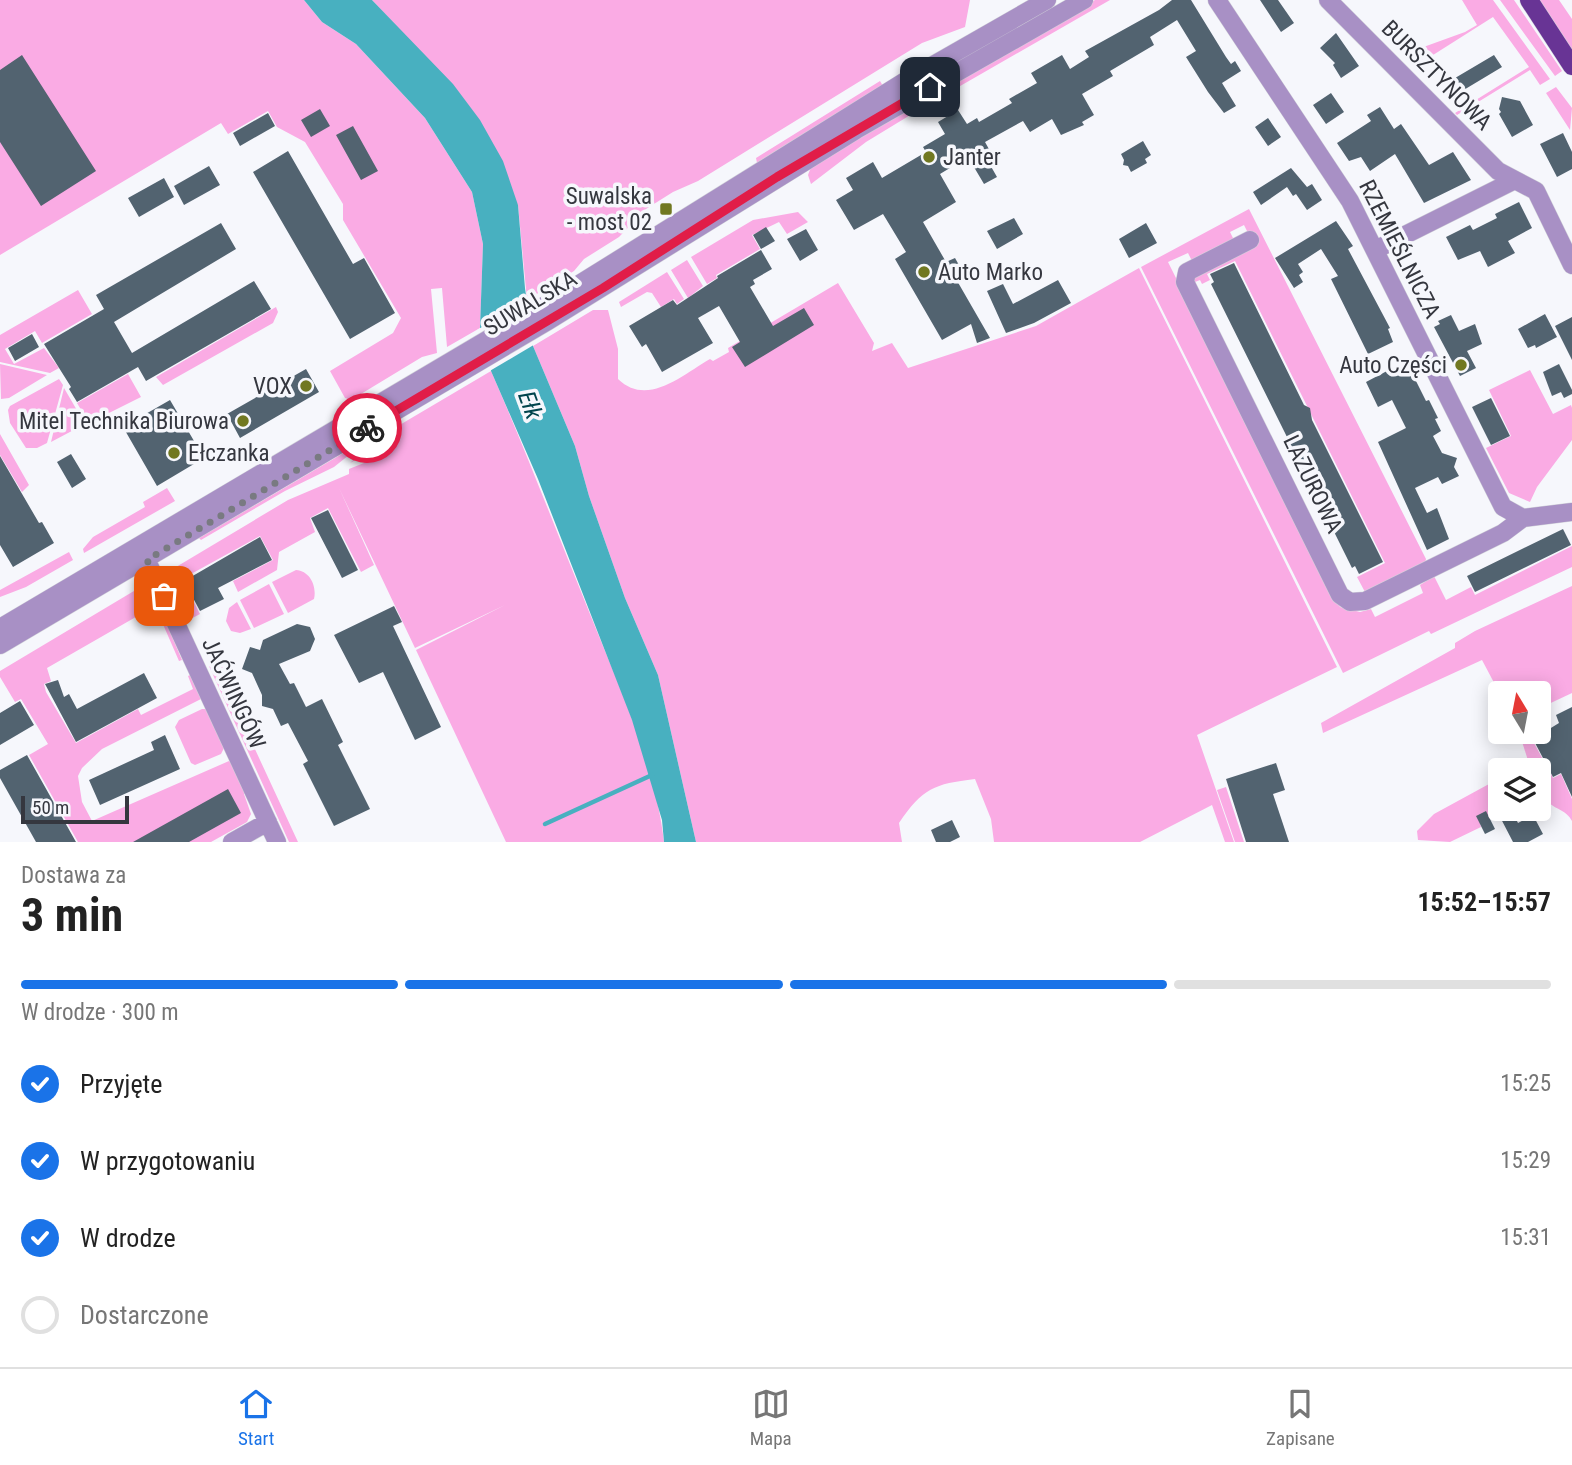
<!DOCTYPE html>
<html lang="pl">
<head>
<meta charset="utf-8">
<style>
  :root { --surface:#fff; --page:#f2f2f2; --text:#222; --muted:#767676; --line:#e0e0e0; --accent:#1a73e8 }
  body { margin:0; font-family:"Roboto Condensed",sans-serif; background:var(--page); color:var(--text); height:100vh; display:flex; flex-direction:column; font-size:26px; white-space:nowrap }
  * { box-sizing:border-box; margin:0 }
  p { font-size:23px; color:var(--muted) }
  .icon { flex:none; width:38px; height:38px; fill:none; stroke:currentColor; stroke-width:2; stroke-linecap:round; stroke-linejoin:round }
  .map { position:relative; height:842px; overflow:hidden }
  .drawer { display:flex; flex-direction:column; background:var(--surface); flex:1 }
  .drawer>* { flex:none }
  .needle { width:46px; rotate:350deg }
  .fabs { position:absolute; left:1488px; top:681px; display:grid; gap:14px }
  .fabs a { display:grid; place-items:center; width:63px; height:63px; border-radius:7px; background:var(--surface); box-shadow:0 4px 18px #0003; font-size:35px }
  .scale { position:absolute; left:21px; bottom:18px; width:108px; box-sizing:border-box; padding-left:7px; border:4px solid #35373f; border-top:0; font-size:19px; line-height:24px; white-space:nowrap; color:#35373f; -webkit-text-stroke:5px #f6f7fc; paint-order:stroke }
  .pin { position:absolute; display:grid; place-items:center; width:60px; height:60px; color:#fff; margin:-30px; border-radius:14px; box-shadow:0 4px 10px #0006 }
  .courier { position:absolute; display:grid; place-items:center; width:70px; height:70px; margin:-35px; border:5px solid #e11d48; border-radius:50%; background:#fff; color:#222; box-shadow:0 2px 9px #0007 }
  .head em { font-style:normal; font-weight:700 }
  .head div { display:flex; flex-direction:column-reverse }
  .head { display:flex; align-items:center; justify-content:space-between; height:119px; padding:0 21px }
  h1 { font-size:46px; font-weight:700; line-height:52px }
  .bar { display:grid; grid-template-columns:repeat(4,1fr); gap:10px 7px; align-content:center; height:84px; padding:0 21px }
  .bar i { height:9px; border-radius:5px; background:var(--line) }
  .bar .current { background:var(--accent) }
  .bar p { grid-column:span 4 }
  ol { padding:0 21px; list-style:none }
  li { display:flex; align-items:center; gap:21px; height:77px }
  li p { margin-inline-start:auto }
  li .icon { padding:7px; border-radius:50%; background:var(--accent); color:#fff; stroke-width:4 }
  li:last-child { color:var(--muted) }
  li i { width:38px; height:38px; border:4px solid var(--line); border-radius:50% }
  .tabs { display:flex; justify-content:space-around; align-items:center; height:98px; border-top:2px solid var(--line); background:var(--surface); font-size:19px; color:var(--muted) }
  .tabs a { display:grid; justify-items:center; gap:4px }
  .tabs .current { color:var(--accent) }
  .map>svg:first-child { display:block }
</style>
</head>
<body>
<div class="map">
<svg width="1572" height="842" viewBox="0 0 1572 842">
  <rect width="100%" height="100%" fill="#f6f7fc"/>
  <path fill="#faabe4" d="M0 0H304L322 22 356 44 425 118 472 192 483 244 480 328 447 347 442 288 431 289 437 353 422 357 351 400 345 398 330 371 393 333 401 318 343 220V204L305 142 277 127 268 111 228 134 221 123 0 255Z
    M372 0H970L965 27 922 43 698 181 673 192 646 209 619 237 584 259 574 271 527 300 518 205 403 33Z
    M1095 0H1110L948 93 940 91Z
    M1462 0H1493L1550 79 1540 85 1530 70 1457 115 1455 113 1529 67 1493 17 1422 62 1404 43 1408 39 1418 49 1465 32 1477 25Z
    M1500 0H1514L1562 71 1555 76Z
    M1538 0H1559L1572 19V50Z
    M880 81 883 86 757 163 756 158Z
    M1556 87 1572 108 1570 130 1546 93Z
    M925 99 930 103 866 142 811 184 808 175 811 167Z
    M1249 209 1426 559 1425 563 1365 592 1357 577 1385 563 1235 261 1207 274 1210 280 1202 284 1200 280 1195 282V276L1253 243 1244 225 1230 232 1235 242 1193 263 1188 253 1168 262 1340 607 1360 612 1371 609 1375 617 1423 593 1420 585 1434 576 1446 600 1471 587 1475 595 1572 546V567L1431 634 1429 631 1343 673 1141 267Z
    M798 212 808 222 787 234 779 222 752 235 760 249 716 275 717 278 707 284 691 257 753 220Z
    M687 260 703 286 688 298 671 270Z
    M1139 268 1337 667 1197 735 1234 842H1225L1212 805 1140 842H994L991 819 975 779C934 784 923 788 899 823L902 842H696L658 675 625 598 589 496 575 446 533 346 593 310H608L618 349V379C647 407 681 376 710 359L713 361 729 352 728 348 838 283 874 343 872 351 892 343 908 368 1036 326Z
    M667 272 684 299 677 304 674 299 661 307 652 293 647 292 621 307 619 302Z
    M78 290 92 314 42 343 35 331 5 349 14 364 44 348 59 368 50 373 0 362V335Z
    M276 307 278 312 273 323 163 385 156 377Z
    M0 364 47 375 9 398 1 399Z
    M1530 370 1553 414 1571 405 1572 408V440L1537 487 1530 502 1509 493 1486 448 1511 436 1489 390Z
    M491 371C526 451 557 533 590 614 619 687 655 763 664 842H506L416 650 505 605 415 648 339 488 374 565 361 572 328 508 310 518 315 532 279 552 277 570 238 592 233 581 273 560 260 536 182 579 200 614 187 621 166 573 288 500 349 474V469L364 463 361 457 350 463 381 436Z
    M128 374 141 397 89 423 77 403Z
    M59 379 63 385 47 443 37 448H26L10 423 8 410 10 406Z
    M64 388 85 424 51 442Z
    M0 434 29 485 22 492 0 455Z
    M374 435 334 467 285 491 201 540 199 538Z
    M167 488 175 501 84 553 83 549 93 537 145 507 143 502Z
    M69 552 73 560 26 587 0 597V590Z
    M296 570C310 571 317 586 314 599L288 613 272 582Z
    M149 582 182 660 179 661 155 606 47 668 51 681 44 684 46 692 76 743 138 709 141 715 193 689 188 676 190 675 201 699 102 749 82 768 78 776 82 802 92 821 229 761 233 763 247 793 244 794 251 814 247 822 211 842H78L29 755 48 744 21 699 15 702 0 677V671Z
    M269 584 284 614 254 628 240 600Z
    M1572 586V693L1538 709V693L1500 694 1482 660 1323 733 1321 723 1455 648V643L1475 631Z
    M237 602 251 629 240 633 231 631 226 621 229 608Z
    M219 661 228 675 222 678 298 842H289L209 666Z
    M202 709H206L225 746 221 754 195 765 191 763 175 727 179 720Z
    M1519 732H1528L1553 778 1561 774 1572 799V821C1566 810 1557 810 1549 803 1540 796 1538 780 1538 770H1531Z
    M1500 778V808L1510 809 1480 824 1481 827 1450 842 1418 840 1417 831 1434 814Z
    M1226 787 1244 842H1235L1217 790Z"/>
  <path fill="#48b0c0" d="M304 0H372L453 84 480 120 503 161 518 205 525 288 533 346 575 446 589 496 625 598 658 675 696 842H664L662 820 632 720 538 479 491 371 480 328 483 244 472 192 425 118 356 44 322 22Z"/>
  <path fill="#f6f7fc" d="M530 298 537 343 488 372 477 330Z"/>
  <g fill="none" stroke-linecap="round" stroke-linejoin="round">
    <path stroke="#48b0c0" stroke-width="4.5" d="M545 824 652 775"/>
  </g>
  <path fill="#526370" d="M1172 0H1191L1226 57 1231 64 1235 61 1241 71 1222 83 1236 106 1224 113 1208 92 1186 57 1196 51 1177 20 1150 37 1154 45 1110 71 1113 76 1082 94 1094 115 1082 122 1084 125 1061 135 1052 119 1030 132 1023 121 985 142 995 160 989 163 997 177 984 184 968 157 940 174 956 202 923 222 946 262 955 258 964 274 956 279 990 338 977 343 971 324 942 340 895 259 906 252 883 214 854 230 836 200 853 190 846 178 873 162 882 178 926 152 923 147 945 134 938 122 958 110 967 124 977 118 979 122 1012 103 1009 99 1037 83 1031 73 1062 55 1070 69 1089 57 1085 51 1159 10Z
    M1260 0H1278L1294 23 1281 32Z
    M1336 33 1359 66 1341 78 1333 65 1335 63 1320 48Z
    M22 55 96 171 41 206 0 142V70Z
    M1494 55 1502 67 1457 94 1450 81Z
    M1331 93 1344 112 1326 124 1313 105Z
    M1502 97 1520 101 1533 125 1512 137 1499 114 1501 112 1499 109Z
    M1380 107 1394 129 1401 124 1429 165 1453 152 1471 180 1424 203 1395 154 1370 171 1361 157 1349 161 1337 143 1371 121 1367 115Z
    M320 109 330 126 311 137 301 120Z
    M268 113 275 126 240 146 233 133Z
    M1268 118 1281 137 1268 146 1255 127Z
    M353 126 378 171 361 180 336 135Z
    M1563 133 1572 152V169L1557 177 1540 144Z
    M1143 141 1151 155 1145 159 1147 163 1131 172 1128 166 1123 165 1124 160 1121 154Z
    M288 151 353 264 364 258 395 313 350 339 253 172Z
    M209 166 220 185 184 205 174 186Z
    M1291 168 1307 187 1312 184 1322 200 1307 210 1296 194 1293 196 1287 187 1261 205 1253 192Z
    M164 178 174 197 139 217 128 198Z
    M1519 202 1532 228 1508 241 1515 253 1488 267 1480 251 1458 260 1446 237 1470 225 1473 230 1497 218 1495 214Z
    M1014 218 1023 234 997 249 987 231Z
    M1336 221 1353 246 1348 249 1390 328 1388 329 1393 342 1368 354 1331 279 1338 276 1321 249 1298 264 1303 272 1299 275 1303 282 1294 288 1275 258Z
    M221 223 236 249 114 322 132 353 254 281 271 309 146 381 138 367 77 402 69 389 71 387 44 344 104 309 96 295Z
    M1146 223 1157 243 1129 258 1119 239Z
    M766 227 775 241 761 249 753 235Z
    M806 229 818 250 800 261 787 239Z
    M761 250 772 269 753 280 755 284 750 287 773 326 804 308 814 325 745 367 732 347 740 342 719 306 698 318 713 343 662 372 646 344 642 347 629 326 673 300 677 305 718 278 717 276Z
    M1234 263 1304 405 1310 408 1312 420 1383 562 1359 574 1355 566 1352 568 1211 284 1214 282 1210 274Z
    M1058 280 1071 303 1034 323 1006 333 987 291 1003 284 1013 304Z
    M1545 314 1557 337 1536 348 1535 345 1528 348 1518 329Z
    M1451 315 1459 331 1475 324 1482 344 1467 351 1476 368 1460 376 1434 327 1440 324 1438 321Z
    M1572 317V360L1555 326Z
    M32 334 39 347 15 361 8 348Z
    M1406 361 1426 401 1429 400 1438 418 1435 419 1441 431 1433 436 1442 453 1457 458 1454 467 1459 476 1442 484 1438 477 1415 488 1427 513 1437 508 1449 539 1427 550 1378 442 1406 428 1392 400 1378 407 1366 382Z
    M1559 364 1572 390V394L1564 398 1561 392 1552 396 1543 372Z
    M306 369 319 392 240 438 227 414Z
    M1491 398 1510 436 1491 445 1472 407Z
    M170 400 204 458 157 486 123 427Z
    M71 454 86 479 72 488 57 462Z
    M0 456 39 523 42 522 54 543 13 567 0 545Z
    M328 510 358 570 342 578 311 518Z
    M1563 529 1571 545 1475 592 1467 576Z
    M260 537 272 560 218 588 224 599 200 611 184 581Z
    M394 606 402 622 393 626 441 727 415 740 383 672 359 683 334 635Z
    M297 624 310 627 315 639 310 651 279 664 290 684 294 683 306 707 322 699 343 742 338 745 370 809 334 826 303 764 308 761 288 723 281 726 273 709 262 706V695L252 673 242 669 250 647 260 650 263 640Z
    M144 673 157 698 76 742 45 684 58 680 64 697 69 694 77 709Z
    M20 701 34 725 0 745V713Z
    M1572 707V797L1561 773 1553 777 1533 739 1559 723 1556 715Z
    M165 735 180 769 100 805 89 780 154 750 151 742Z
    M27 755 76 842H36L0 778V770Z
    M1276 763 1285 790 1273 794 1289 842H1246L1226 779Z
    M228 789 241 813 189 842H133Z
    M1511 809 1518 823 1533 815 1543 834 1528 842H1513L1499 815Z
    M1486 811 1495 829 1485 834 1476 816Z
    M952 820 960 837 950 842H936L931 830Z"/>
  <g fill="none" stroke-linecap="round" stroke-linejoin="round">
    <g stroke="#d3d4da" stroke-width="19">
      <path id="minor" d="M1217 0 1350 201 1503 507 1523 518 1572 512
        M1328 0 1498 171 1536 191 1572 265
        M1250 240 1187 272 1185 282 1340 595 1350 602 1365 601 1503 533 1523 518
        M1375 250 1515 180
        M142 550 277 842
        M0 628 544 306 907 80 1047 0
        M0 645 548 321 856 130 1084 0
        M232 842 268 822"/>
    </g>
    <g stroke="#d3d4da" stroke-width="19">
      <path id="major" d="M1529 0 1572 66"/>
    </g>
    <use href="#minor" stroke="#a890c5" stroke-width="18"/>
    <use href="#major" stroke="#683495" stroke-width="18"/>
  </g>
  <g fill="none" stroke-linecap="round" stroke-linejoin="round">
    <path stroke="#797a81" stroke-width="7" stroke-dasharray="0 12.6" d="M164 596 147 560 367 428"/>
    <path stroke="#e11d48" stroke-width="9" d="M367 428 603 288 777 177 930 87"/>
  </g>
  <g fill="#717821" stroke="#f6f7fc" stroke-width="2.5">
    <circle cx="929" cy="157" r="7"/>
    <rect x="659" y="202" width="14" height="14" rx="3.5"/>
    <circle cx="924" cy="272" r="7"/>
    <circle cx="1461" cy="365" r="7"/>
    <circle cx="306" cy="386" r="7"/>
    <circle cx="243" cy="421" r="7"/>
    <circle cx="174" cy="453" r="7"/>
  </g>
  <g text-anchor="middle" stroke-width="7" stroke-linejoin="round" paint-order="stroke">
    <g font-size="23" fill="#35373f" stroke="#f6f7fc">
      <text transform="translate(1437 75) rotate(45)" y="8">BURSZTYNOWA</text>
      <text transform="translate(1400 249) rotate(63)" y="8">RZEMIEŚLNICZA</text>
      <text transform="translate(530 303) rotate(-31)" y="8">SUWALSKA</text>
      <text transform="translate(1313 484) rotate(64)" y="8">LAZUROWA</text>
      <text transform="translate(234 693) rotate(65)" y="8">JAĆWINGÓW</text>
    </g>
    <g font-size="23" fill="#35373f" stroke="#f6f7fc" text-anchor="end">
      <text x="943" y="165" text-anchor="start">Janter</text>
      <text x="652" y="204">Suwalska<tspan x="652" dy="26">- most 02</tspan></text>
      <text x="938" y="280" text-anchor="start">Auto Marko</text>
      <text x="1447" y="373">Auto Części</text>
      <text x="292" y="394">VOX</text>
      <text x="229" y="429">Mitel Technika Biurowa</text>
      <text x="188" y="461" text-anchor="start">Ełczanka</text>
    </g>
    <g font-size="24" font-style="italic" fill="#01444d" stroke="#f6f7fc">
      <text transform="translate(530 405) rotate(70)" y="8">Ełk</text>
    </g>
  </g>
</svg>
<div class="fabs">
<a><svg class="needle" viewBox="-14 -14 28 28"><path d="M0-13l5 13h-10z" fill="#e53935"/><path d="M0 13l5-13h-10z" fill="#767676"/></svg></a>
<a><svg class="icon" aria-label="layers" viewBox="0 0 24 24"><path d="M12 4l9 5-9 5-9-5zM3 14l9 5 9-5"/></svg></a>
</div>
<div class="scale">50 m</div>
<div class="pin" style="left:164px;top:596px;background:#ea580c"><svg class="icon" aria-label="bag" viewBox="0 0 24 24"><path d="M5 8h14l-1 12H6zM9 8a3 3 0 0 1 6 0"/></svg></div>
<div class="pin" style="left:930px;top:87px;background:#1f2937"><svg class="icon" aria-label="home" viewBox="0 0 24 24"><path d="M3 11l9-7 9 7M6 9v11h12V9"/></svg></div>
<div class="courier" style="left:367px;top:428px"><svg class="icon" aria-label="bike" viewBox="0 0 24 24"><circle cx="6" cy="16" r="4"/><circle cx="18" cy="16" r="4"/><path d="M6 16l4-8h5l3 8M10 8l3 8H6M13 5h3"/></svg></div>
</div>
<section class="drawer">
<div class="head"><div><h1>3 min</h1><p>Dostawa za</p></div><em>15:52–15:57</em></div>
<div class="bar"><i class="current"></i><i class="current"></i><i class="current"></i><i></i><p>W drodze · 300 m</p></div>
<ol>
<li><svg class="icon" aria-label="check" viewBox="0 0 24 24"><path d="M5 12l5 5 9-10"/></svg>Przyjęte<p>15:25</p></li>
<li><svg class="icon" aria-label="check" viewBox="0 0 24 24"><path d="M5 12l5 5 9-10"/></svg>W przygotowaniu<p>15:29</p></li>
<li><svg class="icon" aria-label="check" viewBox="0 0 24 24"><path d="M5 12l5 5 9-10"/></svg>W drodze<p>15:31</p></li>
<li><i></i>Dostarczone</li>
</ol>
</section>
<nav class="tabs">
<a class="current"><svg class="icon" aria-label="home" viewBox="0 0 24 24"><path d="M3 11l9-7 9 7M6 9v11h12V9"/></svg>Start</a>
<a><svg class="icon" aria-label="map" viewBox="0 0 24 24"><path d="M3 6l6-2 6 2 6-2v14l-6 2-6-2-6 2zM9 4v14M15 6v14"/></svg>Mapa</a>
<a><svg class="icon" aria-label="saved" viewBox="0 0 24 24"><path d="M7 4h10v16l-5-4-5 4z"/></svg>Zapisane</a>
</nav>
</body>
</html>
